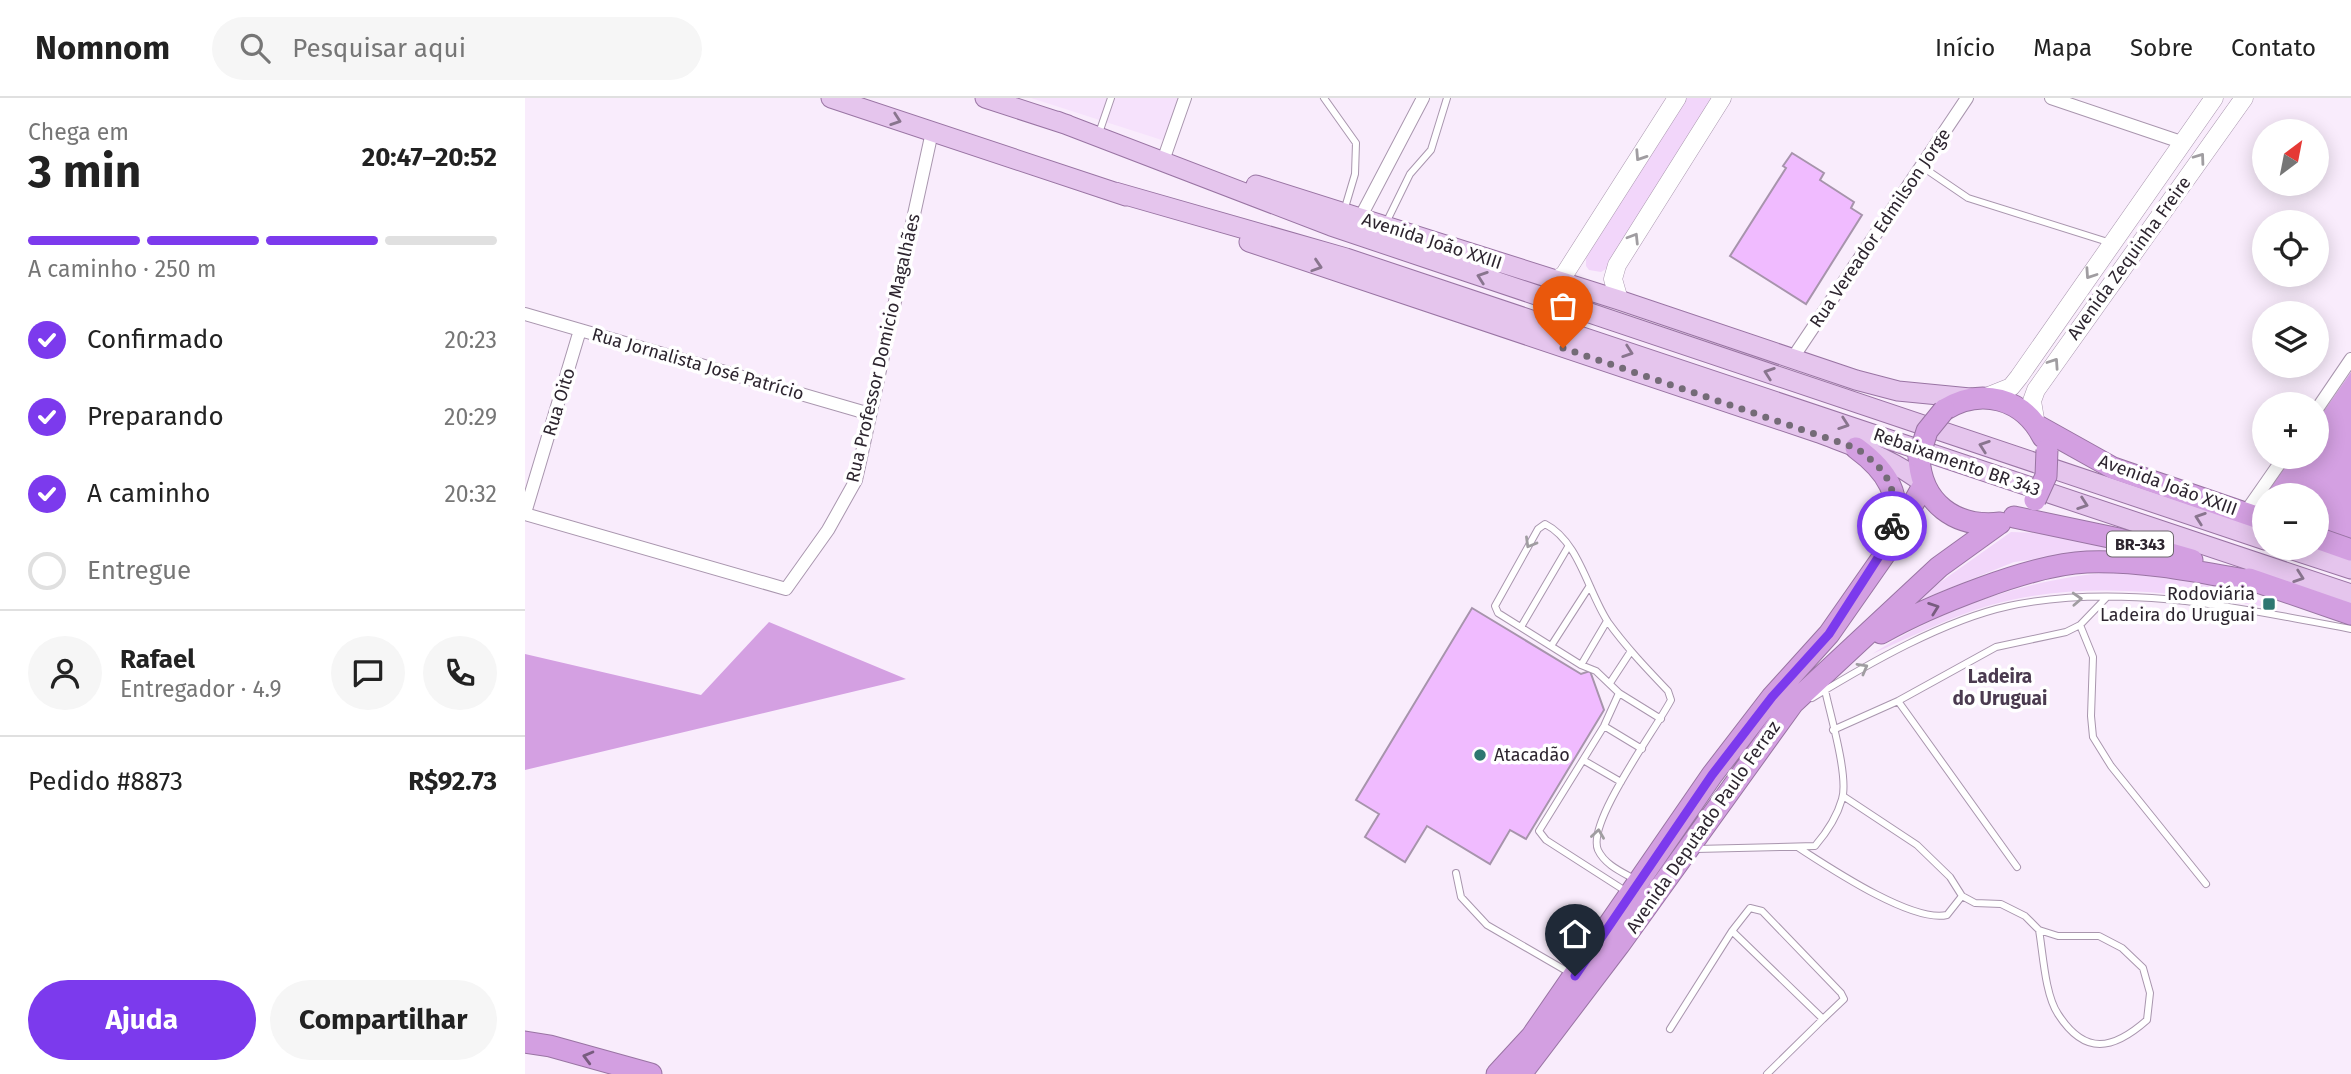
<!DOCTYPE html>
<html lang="pt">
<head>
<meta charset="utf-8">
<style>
  :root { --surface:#fff; --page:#f6f6f6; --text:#222; --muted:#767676; --line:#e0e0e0; --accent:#7c3aed }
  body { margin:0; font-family:"Fira Sans",sans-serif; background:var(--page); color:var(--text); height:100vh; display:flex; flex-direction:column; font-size:26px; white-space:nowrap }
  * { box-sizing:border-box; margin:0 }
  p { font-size:23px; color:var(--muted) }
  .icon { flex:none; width:38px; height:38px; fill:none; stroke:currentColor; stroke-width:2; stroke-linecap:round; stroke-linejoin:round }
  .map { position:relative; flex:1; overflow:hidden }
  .panel { display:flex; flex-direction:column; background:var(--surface); width:525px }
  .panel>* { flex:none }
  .needle { width:46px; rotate:32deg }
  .controls { position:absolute; left:1727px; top:21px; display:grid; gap:14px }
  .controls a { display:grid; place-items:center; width:77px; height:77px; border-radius:50%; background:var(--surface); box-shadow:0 4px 18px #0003; font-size:35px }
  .pin { position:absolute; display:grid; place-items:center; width:60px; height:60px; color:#fff; margin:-72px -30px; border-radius:50% 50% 50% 0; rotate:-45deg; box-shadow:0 0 7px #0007 }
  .pin .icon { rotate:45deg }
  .courier { position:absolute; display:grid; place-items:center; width:70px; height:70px; margin:-35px; border:5px solid #7c3aed; border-radius:50%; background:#fff; color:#222; box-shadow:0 2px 9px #0007 }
  .summary em { font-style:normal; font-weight:700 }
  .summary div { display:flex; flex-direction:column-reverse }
  .summary { display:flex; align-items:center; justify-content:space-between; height:119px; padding:0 28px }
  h1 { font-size:46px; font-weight:700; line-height:52px }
  .bar { display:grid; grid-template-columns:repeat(4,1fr); gap:10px 7px; align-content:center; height:84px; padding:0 28px }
  .bar i { height:9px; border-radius:5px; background:var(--line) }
  .bar .selected { background:var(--accent) }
  .bar p { grid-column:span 4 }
  .line { display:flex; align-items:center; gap:18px; padding:0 28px; border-top:2px solid var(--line) }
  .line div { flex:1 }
  .round { display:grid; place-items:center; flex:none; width:74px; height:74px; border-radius:37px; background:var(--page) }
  ol { padding:0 28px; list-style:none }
  li { display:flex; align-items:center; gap:21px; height:77px }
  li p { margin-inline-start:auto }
  li .icon { padding:7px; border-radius:50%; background:var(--accent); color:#fff; stroke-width:4 }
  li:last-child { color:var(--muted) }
  li i { width:38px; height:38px; border:4px solid var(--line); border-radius:50% }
  .action { display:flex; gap:14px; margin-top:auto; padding:14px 28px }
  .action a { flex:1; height:80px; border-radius:42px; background:var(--accent); color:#fff; font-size:28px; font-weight:700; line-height:80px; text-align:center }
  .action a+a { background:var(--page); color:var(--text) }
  header { display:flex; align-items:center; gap:42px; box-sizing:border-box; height:98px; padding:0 35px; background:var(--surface); border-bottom:2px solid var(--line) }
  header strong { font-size:33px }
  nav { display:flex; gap:38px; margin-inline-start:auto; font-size:24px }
  .search { width:490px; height:63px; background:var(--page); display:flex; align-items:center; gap:18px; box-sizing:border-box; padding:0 24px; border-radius:38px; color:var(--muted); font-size:26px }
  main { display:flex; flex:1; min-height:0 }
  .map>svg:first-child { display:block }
</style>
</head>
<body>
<header>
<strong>Nomnom</strong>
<div class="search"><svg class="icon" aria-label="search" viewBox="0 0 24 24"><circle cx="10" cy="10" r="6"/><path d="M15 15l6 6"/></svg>Pesquisar aqui</div>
<nav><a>Início</a><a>Mapa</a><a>Sobre</a><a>Contato</a></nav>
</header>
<main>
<section class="panel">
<div class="summary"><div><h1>3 min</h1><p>Chega em</p></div><em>20:47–20:52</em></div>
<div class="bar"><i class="selected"></i><i class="selected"></i><i class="selected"></i><i></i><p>A caminho · 250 m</p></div>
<ol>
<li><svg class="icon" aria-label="check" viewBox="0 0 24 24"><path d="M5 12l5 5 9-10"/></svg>Confirmado<p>20:23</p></li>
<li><svg class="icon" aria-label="check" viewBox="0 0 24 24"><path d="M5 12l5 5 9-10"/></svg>Preparando<p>20:29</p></li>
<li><svg class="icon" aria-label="check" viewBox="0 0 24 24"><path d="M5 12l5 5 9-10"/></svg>A caminho<p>20:32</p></li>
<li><i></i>Entregue</li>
</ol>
<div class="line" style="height:126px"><a class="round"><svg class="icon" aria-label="person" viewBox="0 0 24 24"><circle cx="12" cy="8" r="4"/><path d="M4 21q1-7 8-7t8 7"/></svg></a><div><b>Rafael</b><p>Entregador · 4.9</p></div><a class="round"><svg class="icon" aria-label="chat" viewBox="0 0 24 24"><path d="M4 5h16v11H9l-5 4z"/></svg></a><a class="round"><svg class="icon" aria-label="phone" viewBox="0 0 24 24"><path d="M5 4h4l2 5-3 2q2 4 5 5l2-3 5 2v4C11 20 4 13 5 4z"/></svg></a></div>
<div class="line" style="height:91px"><div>Pedido #8873</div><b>R$92.73</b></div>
<div class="action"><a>Ajuda</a><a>Compartilhar</a></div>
</section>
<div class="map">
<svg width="1826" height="976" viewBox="0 0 1826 976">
  <rect width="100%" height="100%" fill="#f9ecfc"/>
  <path fill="#f6e2fc" d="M506 0H653L640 43Z"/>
  <path fill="#f2d6fa" d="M1161 0H1188L1081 171 1076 174 1064 172 1061 168V160Z
    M1486 434 1553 436 1604 450 1489 464 1383 507Z
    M1603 473 1676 477 1692 490 1723 496 1748 510C1655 495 1559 481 1466 507 1425 519 1386 539 1347 556 1425 506 1511 478 1603 473Z"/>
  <path fill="#d4a0e2" d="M1826 274V441L1792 429V397H1740L1767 359H1792V323Z
    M244 524 381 581 0 672V556L176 597Z"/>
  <path fill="#f0bbff" stroke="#a794ac" stroke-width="2" d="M1267 55 1299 75 1295 82 1329 104 1326 110 1337 117 1281 206 1205 158 1261 70 1258 68Z
    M947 510 1056 576 1065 573 1079 612 1001 741 985 732 965 766 902 728 880 764 840 739 854 716 831 702Z"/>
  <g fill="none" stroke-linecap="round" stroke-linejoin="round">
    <g stroke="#a996ae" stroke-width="8">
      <path id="lane" d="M799 0 831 45 830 76 819 113
        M574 35 586 0
        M1396 68 1443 100 1586 145
        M860 127 885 76 906 52 922 0
        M1555 527 1568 559 1566 618 1568 639 1586 668 1681 786
        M996 529 1043 449
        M1026 548 1064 489
        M1056 567 1082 523
        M1085 585 1106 553
        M1094 595 1136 621
        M1287 600C1343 566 1419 522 1484 508 1597 484 1714 510 1826 531
        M1373 603 1492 769
        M1079 628 1117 651
        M1308 632 1373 603 1471 549 1541 534 1555 527 1582 499
        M1058 662 1096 684
        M1318 698 1392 747 1425 779 1437 798 1450 805 1476 806 1500 818 1514 832 1533 838H1574L1597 850 1618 870 1625 895 1622 922C1588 952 1560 958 1533 916 1520 897 1518 855 1514 832
        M1274 750C1305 770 1387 825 1422 817L1437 798
        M1171 751 1290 748C1302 734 1312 719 1317 701 1324 679 1305 616 1300 592
        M931 775 936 799 962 827 1045 875
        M1102 794 1021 742 1014 733 1079 628 1094 595 1071 573 1056 567 973 515 970 508 1013 431 1020 426C1054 443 1063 494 1083 524 1101 549 1122 571 1143 593L1146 602C1131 631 1061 725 1073 752 1080 767 1097 774 1111 782
        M1145 931 1207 833
        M1242 976 1298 921 1207 833 1225 810 1237 813 1316 895 1319 901 1298 921"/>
    </g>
    <g stroke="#a996ae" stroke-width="14">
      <path id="street" d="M1526 0 1659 45
        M640 57 660 0
        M835 120 898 0
        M0 216 345 316
        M1267 261 1442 0
        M1792 311 1826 261
        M0 415 55 232
        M1720 415 1759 359
        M0 416 261 491 303 432 331 382 407 34"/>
    </g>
    <g stroke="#a996ae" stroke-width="19">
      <path id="secondary" d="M1031 182 1039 177 1152 0
        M1094 202 1088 181 1092 167 1197 0
        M1461 299 1486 289 1494 279 1689 0
        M1511 327 1507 303 1511 292 1719 0"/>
    </g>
    <g stroke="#9974a3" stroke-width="21">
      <path id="primary" d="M306 0 601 98
        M460 0 543 27
        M532 23 806 128 1740 442
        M731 87 1094 202 1331 282 1373 293 1445 300
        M590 94 821 160 1826 496
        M724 144 1294 335C1330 349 1369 361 1399 386
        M1762 450 1826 471"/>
    </g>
    <g stroke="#9974a3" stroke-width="23">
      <path id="highway" d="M1419 312C1456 289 1498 300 1518 339
        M1511 327 1588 370 1740 422
        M1331 350C1361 372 1380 398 1365 437
        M1394 359C1396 405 1430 430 1475 425
        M1489 419 1594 441 1667 462
        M1792 440 1826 452
        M1724 481 1826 516
        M1356 535C1404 508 1507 466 1562 464 1621 462 1679 475 1736 485
        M0 944 25 948 126 976
        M972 976 1007 938 1187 677 1247 599 1304 536 1362 453 1399 386
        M996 976 1094 847 1268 605 1414 469 1475 425"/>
    </g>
    <use href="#lane" stroke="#fff" stroke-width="6"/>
    <use href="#street" stroke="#fff" stroke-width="12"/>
    <use href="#secondary" stroke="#fff" stroke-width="18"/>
    <use href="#primary" stroke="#e5c5ed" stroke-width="19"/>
    <use href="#highway" stroke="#d39fe1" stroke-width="21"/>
    <g stroke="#9974a3" stroke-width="23" stroke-linecap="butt">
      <path id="highway-bridge" d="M1394 359 1402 333 1419 312
        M1510 402 1521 378 1522 352"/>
    </g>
    <use href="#highway-bridge" stroke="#d39fe1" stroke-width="21"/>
  </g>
  <defs><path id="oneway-chevron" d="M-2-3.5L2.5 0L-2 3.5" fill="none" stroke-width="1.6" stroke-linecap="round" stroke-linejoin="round" transform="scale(1.75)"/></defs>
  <g stroke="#89758e">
    <use href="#oneway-chevron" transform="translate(371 22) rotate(19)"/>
    <use href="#oneway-chevron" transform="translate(792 168) rotate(18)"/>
    <use href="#oneway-chevron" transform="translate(957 179) rotate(-161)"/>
    <use href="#oneway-chevron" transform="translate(1103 254) rotate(19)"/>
    <use href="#oneway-chevron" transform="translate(1244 275) rotate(-161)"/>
    <use href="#oneway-chevron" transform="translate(1319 326) rotate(19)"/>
    <use href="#oneway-chevron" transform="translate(1459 348) rotate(-161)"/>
    <use href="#oneway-chevron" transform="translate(1558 406) rotate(19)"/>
    <use href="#oneway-chevron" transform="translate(1675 420) rotate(-161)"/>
    <use href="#oneway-chevron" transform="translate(1774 479) rotate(19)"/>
  </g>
  <g stroke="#a09da1">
    <use href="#oneway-chevron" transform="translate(1115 58) rotate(123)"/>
    <use href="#oneway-chevron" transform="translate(1675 60) rotate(-54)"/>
    <use href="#oneway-chevron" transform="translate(1109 140) rotate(-58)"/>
    <use href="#oneway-chevron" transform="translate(1565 176) rotate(124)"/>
    <use href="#oneway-chevron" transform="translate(1529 265) rotate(-56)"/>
    <use href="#oneway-chevron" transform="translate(1005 445) rotate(120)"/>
    <use href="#oneway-chevron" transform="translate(1552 501) rotate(-3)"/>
    <use href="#oneway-chevron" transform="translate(1338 570) rotate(-29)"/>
    <use href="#oneway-chevron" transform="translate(1073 736) rotate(-82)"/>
  </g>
  <g stroke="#785c7f">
    <use href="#oneway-chevron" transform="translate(1409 510) rotate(-20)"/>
    <use href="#oneway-chevron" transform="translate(63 959) rotate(-165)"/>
  </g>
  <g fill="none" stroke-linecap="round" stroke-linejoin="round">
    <path stroke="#746b77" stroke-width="7" stroke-dasharray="0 12.6" d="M1038 250 1331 350C1363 373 1373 388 1367 428"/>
    <path stroke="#7c3aed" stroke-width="9" d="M1050 878 1187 677 1247 599 1304 536 1358 452 1367 428"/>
  </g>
  <g fill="#2e7772" stroke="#fff" stroke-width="2.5">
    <rect x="1737" y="499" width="14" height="14" rx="3.5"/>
    <circle cx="955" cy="657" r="7"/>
  </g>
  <g text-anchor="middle" stroke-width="7" stroke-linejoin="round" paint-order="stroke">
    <rect fill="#fff" stroke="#6c666d" stroke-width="2" x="1582" y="433.5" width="66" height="25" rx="5"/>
    <g font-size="16" font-weight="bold" fill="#2d252f">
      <text x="1615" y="452">BR-343</text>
    </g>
    <g font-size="18" fill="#2d252f" stroke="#fff">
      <text transform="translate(1355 130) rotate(-56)" y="6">Rua Vereador Edmilson Jorge</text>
      <text transform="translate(907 143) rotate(18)" y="6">Avenida João XXIII</text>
      <text transform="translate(1604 160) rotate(-54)" y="6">Avenida Zequinha Freire</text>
      <text transform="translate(358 250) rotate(-77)" y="6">Rua Professor Domicio Magalhães</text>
      <text transform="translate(173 266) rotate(16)" y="6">Rua Jornalista José Patrício</text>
      <text transform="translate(34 304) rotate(-73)" y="6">Rua Oito</text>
      <text transform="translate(1432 364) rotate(19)" y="6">Rebaixamento BR 343</text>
      <text transform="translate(1643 387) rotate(20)" y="6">Avenida João XXIII</text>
      <text transform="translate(1178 729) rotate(-55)" y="6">Avenida Deputado Paulo Ferraz</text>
    </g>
    <g font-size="18" fill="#2d252f" stroke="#fff" text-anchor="end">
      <text x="1730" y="502">Rodoviária<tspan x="1730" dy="21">Ladeira do Uruguai</tspan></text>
      <text x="969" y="663" text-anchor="start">Atacadão</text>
    </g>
    <g font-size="19" font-weight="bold" fill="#4b3b50" stroke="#fff">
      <text x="1475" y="585">Ladeira<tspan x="1475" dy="22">do Uruguai</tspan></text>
    </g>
  </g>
</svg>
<div class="controls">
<a><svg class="needle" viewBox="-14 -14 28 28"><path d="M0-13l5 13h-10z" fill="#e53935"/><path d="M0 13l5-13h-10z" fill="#767676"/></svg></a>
<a><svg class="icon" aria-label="locate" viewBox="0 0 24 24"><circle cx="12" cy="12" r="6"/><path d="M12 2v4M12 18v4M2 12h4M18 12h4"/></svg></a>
<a><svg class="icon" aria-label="layers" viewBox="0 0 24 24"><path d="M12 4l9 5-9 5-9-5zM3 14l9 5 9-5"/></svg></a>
<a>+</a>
<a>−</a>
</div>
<div class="pin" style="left:1038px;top:250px;background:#ea580c"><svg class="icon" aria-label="bag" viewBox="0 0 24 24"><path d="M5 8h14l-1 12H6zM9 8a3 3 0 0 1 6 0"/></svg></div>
<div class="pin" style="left:1050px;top:878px;background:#1f2937"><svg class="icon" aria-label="home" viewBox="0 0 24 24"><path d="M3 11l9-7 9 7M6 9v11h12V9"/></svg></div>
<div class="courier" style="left:1367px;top:428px"><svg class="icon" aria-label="bike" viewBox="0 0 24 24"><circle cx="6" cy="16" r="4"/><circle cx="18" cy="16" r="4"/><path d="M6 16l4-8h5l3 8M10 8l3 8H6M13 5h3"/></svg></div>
</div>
</main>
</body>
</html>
